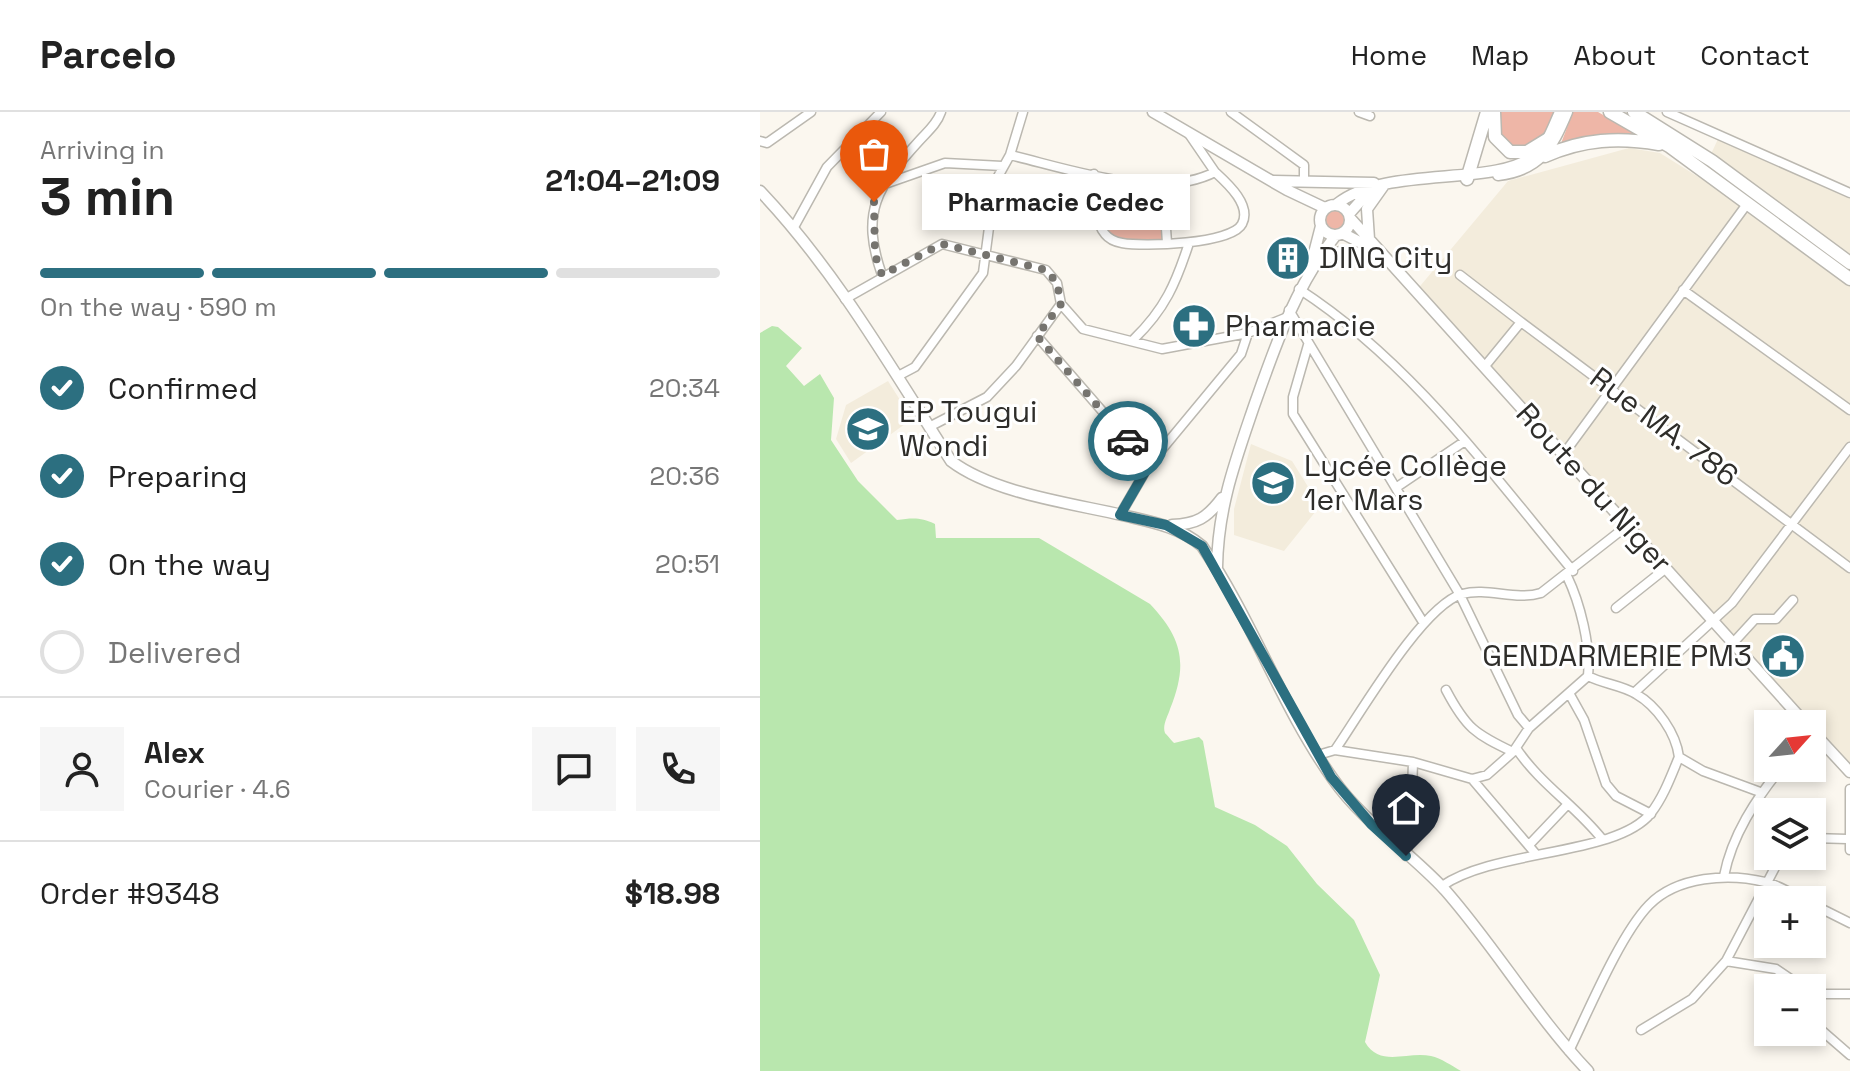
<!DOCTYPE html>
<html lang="en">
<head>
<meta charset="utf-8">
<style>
  :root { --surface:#fff; --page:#f6f6f6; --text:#222; --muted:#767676; --line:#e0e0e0; --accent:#2c6f80 }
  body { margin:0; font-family:"Space Grotesk",sans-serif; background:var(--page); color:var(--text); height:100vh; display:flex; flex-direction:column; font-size:30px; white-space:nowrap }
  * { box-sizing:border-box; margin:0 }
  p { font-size:26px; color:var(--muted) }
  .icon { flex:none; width:44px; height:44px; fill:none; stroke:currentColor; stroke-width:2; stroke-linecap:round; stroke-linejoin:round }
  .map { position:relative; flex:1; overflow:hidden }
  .side { display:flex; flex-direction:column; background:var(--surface); width:760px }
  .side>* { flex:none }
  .needle { width:52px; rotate:63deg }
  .fabs { position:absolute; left:994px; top:598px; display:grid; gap:16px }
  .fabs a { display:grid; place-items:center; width:72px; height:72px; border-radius:0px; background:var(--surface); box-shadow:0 4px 12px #0003; font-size:40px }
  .pin { position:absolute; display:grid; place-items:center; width:68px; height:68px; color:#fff; margin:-82px -34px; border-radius:50% 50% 50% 0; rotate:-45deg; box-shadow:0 0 8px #0007 }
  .pin .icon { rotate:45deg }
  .courier { position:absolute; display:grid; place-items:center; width:80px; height:80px; margin:-40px; border:6px solid #2c6f80; border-radius:50%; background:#fff; color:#222; box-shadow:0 2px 10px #0007 }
  .bubble { position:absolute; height:56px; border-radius:0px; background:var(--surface); box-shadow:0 4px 12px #0003; font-size:26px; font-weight:800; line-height:56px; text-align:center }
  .overview em { font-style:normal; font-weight:800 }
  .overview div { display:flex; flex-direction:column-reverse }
  .overview { display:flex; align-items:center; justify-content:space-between; height:136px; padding:0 40px }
  h1 { font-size:52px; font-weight:800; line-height:60px }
  .bar { display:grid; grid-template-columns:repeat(4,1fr); gap:12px 8px; align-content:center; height:96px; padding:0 40px }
  .bar i { height:10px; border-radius:6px; background:var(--line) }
  .bar .current { background:var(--accent) }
  .bar p { grid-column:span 4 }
  .line { display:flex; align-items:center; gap:20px; padding:0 40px; border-top:2px solid var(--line) }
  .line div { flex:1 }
  .round { display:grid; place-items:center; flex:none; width:84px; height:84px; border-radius:0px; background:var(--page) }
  ol { padding:0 40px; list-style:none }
  li { display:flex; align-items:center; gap:24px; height:88px }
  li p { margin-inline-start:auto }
  li .icon { padding:8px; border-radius:50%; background:var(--accent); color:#fff; stroke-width:4 }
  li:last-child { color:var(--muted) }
  li i { width:44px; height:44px; border:4px solid var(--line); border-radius:50% }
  header { display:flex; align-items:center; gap:48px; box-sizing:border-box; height:112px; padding:0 40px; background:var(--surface); border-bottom:2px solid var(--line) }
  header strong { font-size:38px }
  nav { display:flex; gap:44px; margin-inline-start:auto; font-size:28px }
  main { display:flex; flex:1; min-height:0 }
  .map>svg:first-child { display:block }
</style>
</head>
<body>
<header>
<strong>Parcelo</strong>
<nav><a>Home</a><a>Map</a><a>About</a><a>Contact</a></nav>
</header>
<main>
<section class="side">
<div class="overview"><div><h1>3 min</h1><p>Arriving in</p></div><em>21:04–21:09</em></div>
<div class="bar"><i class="current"></i><i class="current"></i><i class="current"></i><i></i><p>On the way · 590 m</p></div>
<ol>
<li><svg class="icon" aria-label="check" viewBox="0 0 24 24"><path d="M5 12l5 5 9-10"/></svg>Confirmed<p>20:34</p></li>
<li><svg class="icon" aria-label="check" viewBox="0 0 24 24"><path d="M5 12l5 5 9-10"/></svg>Preparing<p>20:36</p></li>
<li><svg class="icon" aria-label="check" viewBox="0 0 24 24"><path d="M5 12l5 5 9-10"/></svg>On the way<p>20:51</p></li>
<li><i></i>Delivered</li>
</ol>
<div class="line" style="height:144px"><a class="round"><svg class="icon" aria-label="person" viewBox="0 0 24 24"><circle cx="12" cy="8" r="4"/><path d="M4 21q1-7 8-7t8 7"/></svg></a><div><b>Alex</b><p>Courier · 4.6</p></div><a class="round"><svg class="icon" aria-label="chat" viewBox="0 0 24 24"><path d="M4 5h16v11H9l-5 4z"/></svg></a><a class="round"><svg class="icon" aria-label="phone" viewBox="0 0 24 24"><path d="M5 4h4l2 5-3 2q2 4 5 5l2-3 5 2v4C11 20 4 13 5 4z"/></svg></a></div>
<div class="line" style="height:104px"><div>Order #9348</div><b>$18.98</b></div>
</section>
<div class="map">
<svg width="1090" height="959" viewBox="0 0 1090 959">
  <rect width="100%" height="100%" fill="#fbf7ef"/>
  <path fill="#f3ecdc" d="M958 27 1090 84V146L951 42Z
    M869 36 900 41 975 88 1090 170V660L1052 619V612H1046L656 179 748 69Z
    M128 269 152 307 91 351 76 327 86 293Z
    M491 332 532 349 560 394 524 439 474 423V397Z"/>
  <path fill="#eeb6a7" d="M738 0H794L782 30 760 39 739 27Z
    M813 0H838L887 28 800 34Z
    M336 64 401 74 405 128 350 127 339 108Z
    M561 108a14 14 0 1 1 28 0a14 14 0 1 1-28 0Z"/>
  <path fill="#b9e7ae" d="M12 214 18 215 42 236 26 254 44 274 60 262 74 286 71 328 98 369 137 408C152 406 161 405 175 412L176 426H279L390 492C423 527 428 552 410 597 408 604 402 613 405 621 406 622 413 630 414 631L439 625 443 629 455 695 495 713 527 734 557 772 594 808 620 863 605 930C620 956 647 939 671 944 681 946 692 954 701 959H0V221Z"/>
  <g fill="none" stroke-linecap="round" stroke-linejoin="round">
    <g stroke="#bbb8b0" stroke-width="11">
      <path id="minor" d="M471 0 544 53V70
        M599 0 610 4
        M907 0 1090 81
        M0 29 7 31 51 0
        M250 43C309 57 399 89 455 60L429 22
        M334 62C335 81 333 108 345 122 349 127 356 130 362 131 383 135 472 132 482 112 492 93 467 71 455 60
        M403 72 407 131
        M122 73 185 51 242 54
        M34 115 67 55 121 0
        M122 163C100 100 117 75 159 29 167 20 177 12 181 0
        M700 163 761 210
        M539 177C650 249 729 358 813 459
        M923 178 1090 298
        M85 187 182 132 286 158 297 171 301 192 323 217 402 237 488 221 525 206
        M529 198 700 483 758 603 769 616
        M277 224 389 353
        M374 227C405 197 416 171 429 131
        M548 233 533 285V302L663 510
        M725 254 761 210 1090 456
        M138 264 155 255 223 161 235 70 250 43 263 0
        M169 315 227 285 256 254 301 192
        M803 343 987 92
        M637 375 705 329
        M360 403 389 353 481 242 488 221
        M856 496 905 457
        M973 531 995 507H1016L1033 488
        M828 564C843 572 862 573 876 582 897 594 916 621 919 645L943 659 1000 680
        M686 578C706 616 715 622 753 640
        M875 580 972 491 1090 335
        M809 581 824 608 846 672 856 684 891 702
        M756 636C780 672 816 694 842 727
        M575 638C600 602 662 494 702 482 728 475 755 489 781 481L868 413
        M558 643 575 638 653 650 712 667 727 663 753 640 769 616 828 564C831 534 820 491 807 464
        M712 667 775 741
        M1090 677V738
        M652 680 653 650
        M1052 726 1087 727
        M769 733 807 693
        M646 744 653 704
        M964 764C972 723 996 687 1021 656
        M682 774C735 737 857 744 891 701 904 684 911 664 919 645
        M1052 792 1090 811
        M966 849 1016 857 1044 876
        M1052 879 1059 882 1060 917 1090 943
        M1059 882H1090
        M881 918 932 887 966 849 1021 744
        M809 939C828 900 860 823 889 793 917 764 969 761 1005 770 1019 773 1032 782 1044 788"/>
    </g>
    <g stroke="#bbb8b0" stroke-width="13">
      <path id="major" d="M393 0 527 78 565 96
        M738 63C780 58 792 36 807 0
        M514 69 614 71
        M0 79C76 159 132 257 191 349 233 381 310 391 362 403 391 410 418 414 442 434 492 507 521 594 573 667 604 711 649 739 685 778 736 836 775 903 828 959
        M577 92C627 52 735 76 775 43 788 32 793 15 800 0
        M560 108a15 15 0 1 1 30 0a15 15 0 1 1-30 0Z
        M589 102 611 77
        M590 106 1046 612
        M582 121 615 138
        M609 127 607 97 624 73
        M552 149 561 114
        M556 152 580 140 620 141
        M412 413C437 412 447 406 462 386
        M457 455C458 395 475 350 494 294 516 232 535 175 576 123
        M1052 619 1090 660"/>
    </g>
    <g stroke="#bbb8b0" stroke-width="15">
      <path id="highway" d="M734 0 735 25 750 40H767L788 27
        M850 0 909 34 1090 167
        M874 0 952 49 1090 151
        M785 44C823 27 859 25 899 32
        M707 67 727 0"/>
    </g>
    <use href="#minor" stroke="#fff" stroke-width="8"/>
    <use href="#major" stroke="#fff" stroke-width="10"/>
    <use href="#highway" stroke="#fff" stroke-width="12"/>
  </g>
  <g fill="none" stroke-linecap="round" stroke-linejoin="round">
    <path stroke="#76746f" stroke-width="8" stroke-dasharray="0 14.4" d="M114 90 115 143 122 163 182 132 286 158 297 171 301 192 277 224 368 329"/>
    <path stroke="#2c6f80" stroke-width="10" d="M368 329 389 353 360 403 406 413 442 434 571 665 611 712 646 744"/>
  </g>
  <defs>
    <g id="building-disc" transform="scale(2.3)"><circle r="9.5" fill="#2c6f80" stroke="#fff"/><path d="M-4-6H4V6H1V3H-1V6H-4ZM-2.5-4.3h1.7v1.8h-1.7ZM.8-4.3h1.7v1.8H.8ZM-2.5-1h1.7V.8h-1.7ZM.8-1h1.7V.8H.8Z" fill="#fff"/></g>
    <g id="pharmacy-disc" transform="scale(2.3)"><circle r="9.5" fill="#2c6f80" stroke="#fff"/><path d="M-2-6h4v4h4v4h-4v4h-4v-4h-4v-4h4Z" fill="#fff"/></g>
    <g id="school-disc" transform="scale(2.3)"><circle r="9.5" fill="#2c6f80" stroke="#fff"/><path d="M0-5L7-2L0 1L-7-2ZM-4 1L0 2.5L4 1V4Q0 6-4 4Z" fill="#fff"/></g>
    <g id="civic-disc" transform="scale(2.3)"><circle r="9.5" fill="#2c6f80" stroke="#fff"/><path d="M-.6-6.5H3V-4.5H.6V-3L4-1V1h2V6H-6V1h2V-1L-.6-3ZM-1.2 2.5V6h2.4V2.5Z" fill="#fff"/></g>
  </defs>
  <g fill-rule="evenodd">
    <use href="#building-disc" x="528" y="146"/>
    <use href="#pharmacy-disc" x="434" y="214"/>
    <use href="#school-disc" x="108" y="317"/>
    <use href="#school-disc" x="513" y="371"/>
    <use href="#civic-disc" x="1023" y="544"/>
  </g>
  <g text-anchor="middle" stroke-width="6" stroke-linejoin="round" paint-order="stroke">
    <g font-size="30" fill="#2e2d2a" stroke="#fff" text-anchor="start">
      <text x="559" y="156">DING City</text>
      <text x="465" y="224">Pharmacie</text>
      <text x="139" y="310">EP Tougui<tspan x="139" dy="34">Wondi</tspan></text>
      <text x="544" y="364">Lycée Collège<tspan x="544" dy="34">1er Mars</tspan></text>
      <text x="992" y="554" text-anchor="end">GENDARMERIE PM3</text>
    </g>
    <g font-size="30" fill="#2e2d2a" stroke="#fff">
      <text transform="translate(904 315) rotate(37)" y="10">Rue MA. 786</text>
      <text transform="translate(834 376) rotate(48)" y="10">Route du Niger</text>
    </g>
  </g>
</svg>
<div class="fabs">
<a><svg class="needle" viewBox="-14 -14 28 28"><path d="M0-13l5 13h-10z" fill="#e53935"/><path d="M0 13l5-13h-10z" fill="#767676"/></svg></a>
<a><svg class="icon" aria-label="layers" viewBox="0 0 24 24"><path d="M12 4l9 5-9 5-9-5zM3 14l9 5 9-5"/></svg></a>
<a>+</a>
<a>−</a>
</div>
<div class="pin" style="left:114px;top:90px;background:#ea580c"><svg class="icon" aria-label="bag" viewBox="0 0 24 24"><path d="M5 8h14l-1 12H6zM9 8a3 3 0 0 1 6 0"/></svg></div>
<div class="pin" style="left:646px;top:744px;background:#1f2937"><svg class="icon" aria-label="home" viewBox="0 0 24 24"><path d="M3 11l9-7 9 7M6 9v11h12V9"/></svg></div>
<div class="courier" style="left:368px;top:329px"><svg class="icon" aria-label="car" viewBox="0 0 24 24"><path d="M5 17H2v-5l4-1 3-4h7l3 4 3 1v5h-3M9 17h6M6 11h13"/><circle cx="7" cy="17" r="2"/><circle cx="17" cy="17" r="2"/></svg></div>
<div class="bubble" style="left:162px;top:62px;width:268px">Pharmacie Cedec</div>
</div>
</main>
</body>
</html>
